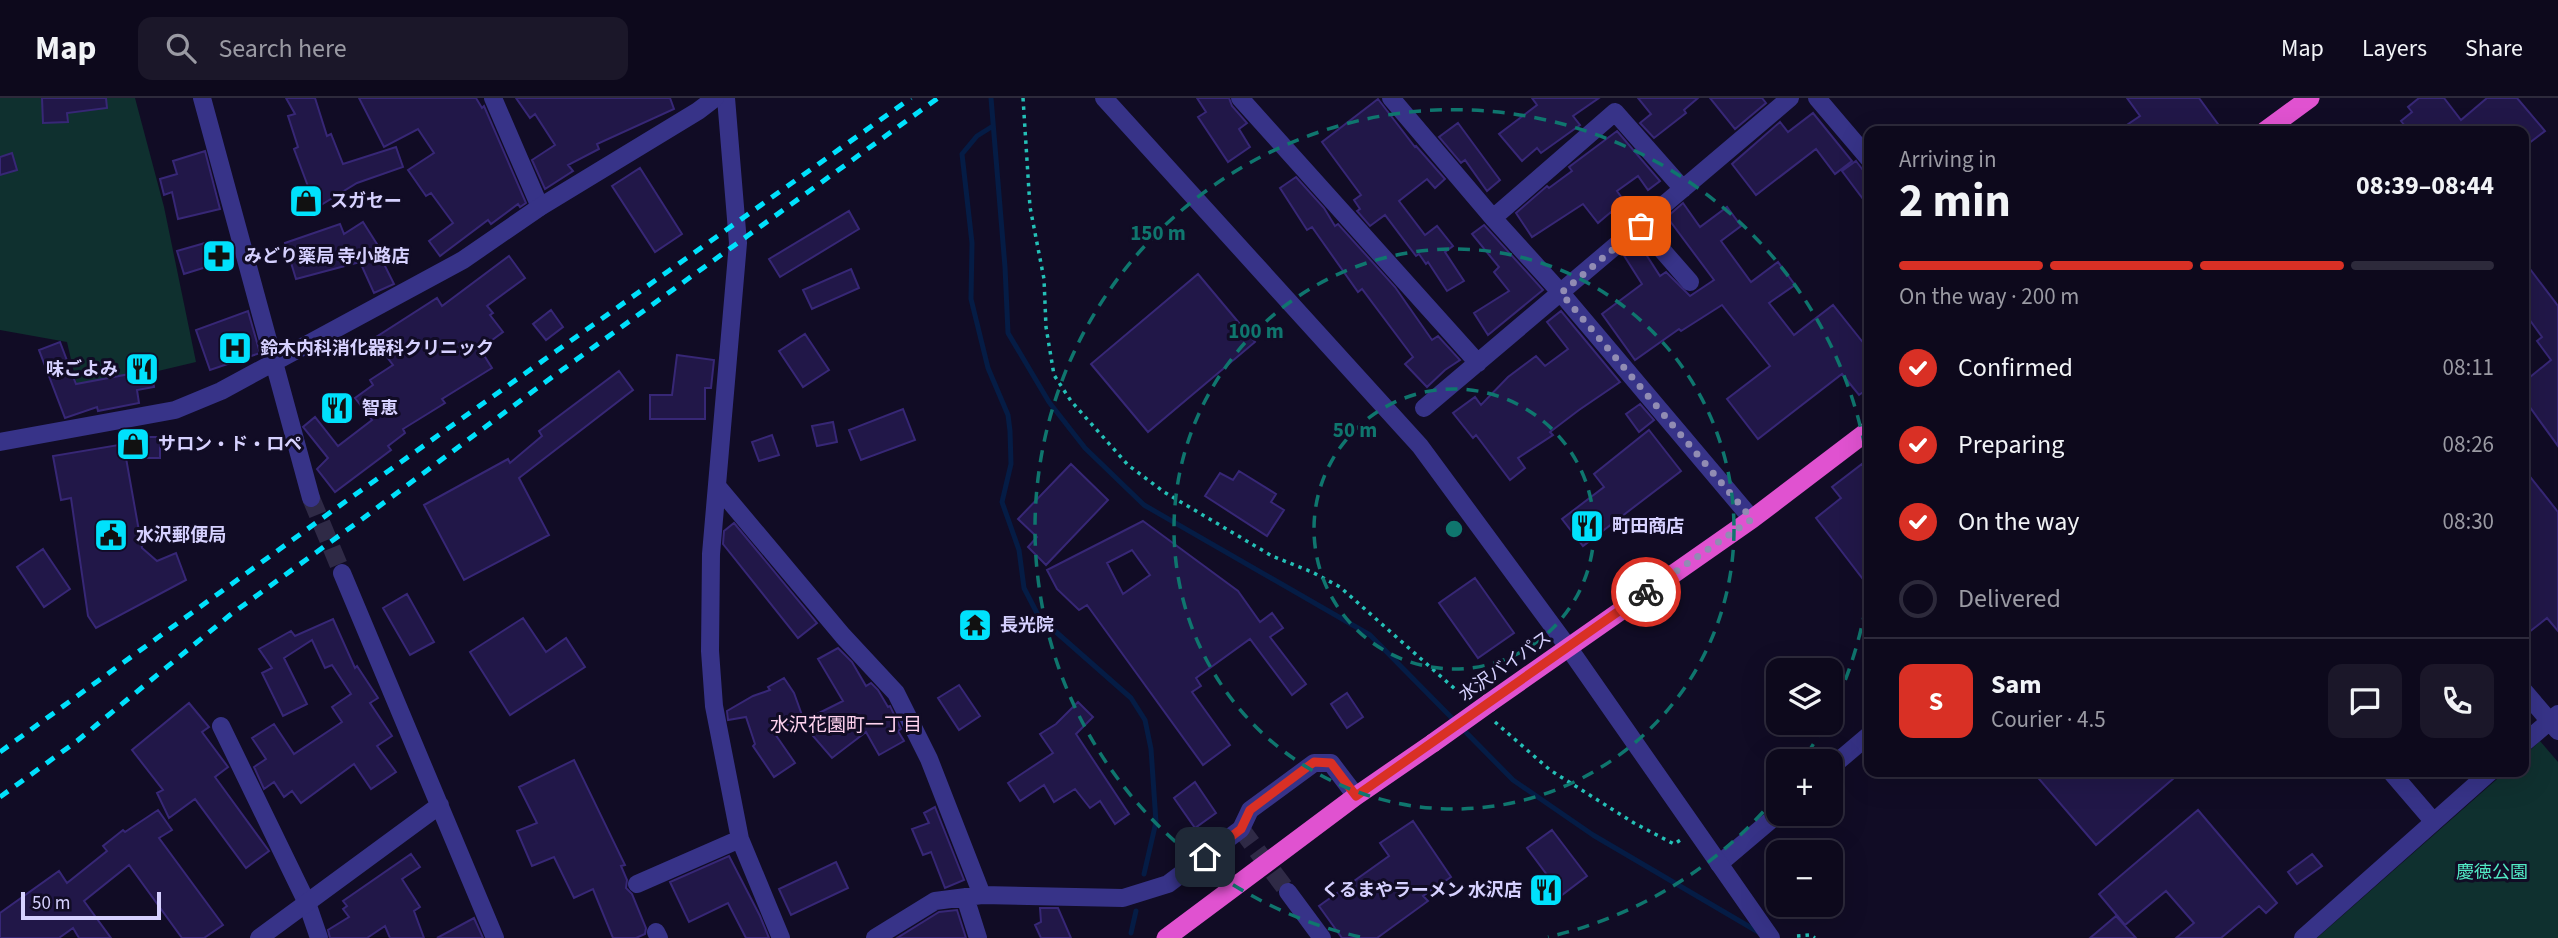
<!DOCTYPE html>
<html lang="en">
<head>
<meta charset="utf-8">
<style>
  :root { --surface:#0d091c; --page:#1b1729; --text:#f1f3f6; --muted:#9a9aa3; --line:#2d2a3b; --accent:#d93025 }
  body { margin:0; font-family:"Source Sans 3","Noto Sans JP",sans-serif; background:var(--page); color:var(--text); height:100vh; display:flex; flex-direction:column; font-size:26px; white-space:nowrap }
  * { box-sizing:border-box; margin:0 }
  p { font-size:23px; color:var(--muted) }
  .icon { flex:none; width:38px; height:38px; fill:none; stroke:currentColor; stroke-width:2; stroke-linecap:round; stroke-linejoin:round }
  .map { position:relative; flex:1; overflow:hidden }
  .drawer { position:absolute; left:1864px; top:28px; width:665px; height:651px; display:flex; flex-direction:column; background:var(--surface); border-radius:14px; box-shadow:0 7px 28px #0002,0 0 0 2px var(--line) }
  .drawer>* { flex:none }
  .tools { position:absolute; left:1766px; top:560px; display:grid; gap:14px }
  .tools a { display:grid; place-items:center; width:77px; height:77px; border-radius:14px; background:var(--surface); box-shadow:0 7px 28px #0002,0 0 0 2px var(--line); font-size:35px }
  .scale { position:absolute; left:21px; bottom:18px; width:140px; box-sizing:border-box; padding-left:7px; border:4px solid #d6d1ff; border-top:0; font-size:19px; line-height:24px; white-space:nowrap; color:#d6d1ff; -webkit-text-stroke:5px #110c25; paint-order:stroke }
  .pin { position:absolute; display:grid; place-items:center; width:60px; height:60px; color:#fff; margin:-30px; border-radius:14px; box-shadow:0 4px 10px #0006 }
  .courier { position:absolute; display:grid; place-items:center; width:70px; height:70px; margin:-35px; border:5px solid #d93025; border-radius:50%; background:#fff; color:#222; box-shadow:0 2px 9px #0007 }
  .headline em { font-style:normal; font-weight:700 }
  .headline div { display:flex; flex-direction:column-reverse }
  .headline { display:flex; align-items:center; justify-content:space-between; height:119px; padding:0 35px }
  h1 { font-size:46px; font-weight:700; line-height:52px }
  .bar { display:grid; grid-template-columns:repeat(4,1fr); gap:10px 7px; align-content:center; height:84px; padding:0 35px }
  .bar i { height:9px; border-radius:5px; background:var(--line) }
  .bar .selected { background:var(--accent) }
  .bar p { grid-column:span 4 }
  .line { display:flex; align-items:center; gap:18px; padding:0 35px; border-top:2px solid var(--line) }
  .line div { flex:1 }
  .round { display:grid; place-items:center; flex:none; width:74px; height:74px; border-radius:14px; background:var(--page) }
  ol { padding:0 35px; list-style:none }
  li { display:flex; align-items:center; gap:21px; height:77px }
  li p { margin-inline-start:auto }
  li .icon { padding:7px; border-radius:50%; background:var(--accent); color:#fff; stroke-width:4 }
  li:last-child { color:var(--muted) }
  li i { width:38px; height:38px; border:4px solid var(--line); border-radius:50% }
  header { display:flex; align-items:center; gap:42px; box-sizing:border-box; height:98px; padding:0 35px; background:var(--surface); border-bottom:2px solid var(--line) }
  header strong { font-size:33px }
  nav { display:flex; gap:38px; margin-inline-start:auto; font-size:24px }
  .search { width:490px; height:63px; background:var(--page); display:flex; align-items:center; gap:18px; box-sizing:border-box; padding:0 24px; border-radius:14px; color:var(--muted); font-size:26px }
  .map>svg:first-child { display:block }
</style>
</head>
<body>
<header>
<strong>Map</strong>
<div class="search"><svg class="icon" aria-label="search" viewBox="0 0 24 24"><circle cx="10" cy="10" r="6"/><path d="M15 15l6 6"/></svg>Search here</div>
<nav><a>Map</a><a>Layers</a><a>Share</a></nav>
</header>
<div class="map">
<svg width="2558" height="840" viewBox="0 0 2558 840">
  <rect width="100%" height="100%" fill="#110c25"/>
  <path fill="#0f302f" d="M0 0H135L164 109 196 264 78 292 67 244 0 232Z
    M2540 643 2558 664V840H2317L2505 674H2524V658Z"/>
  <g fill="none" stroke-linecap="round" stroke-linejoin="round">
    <path stroke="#051c45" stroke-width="5" d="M991 0 1005 169 1008 235 1049 304 1085 350 1144 407 1370 537 1513 682 1593 737 1760 835
      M993 28 977 38 962 56 972 145 971 201 988 270 1008 317 1010 333 1011 366 1002 404 1019 452 1024 490 1039 519 1131 600 1145 622 1151 651 1156 724 1144 776
      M1131 835 1136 813"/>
  </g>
  <path fill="#211748" stroke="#372776" stroke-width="2" fill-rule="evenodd" d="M42 0H106L107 10 67 15 68 24 43 25Z
    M286 0H315L327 38 331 36 343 66 396 49 403 69 357 85 321 107 316 90 309 91 294 51 298 49 288 18 295 16Z
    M359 0H476L482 10 484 8 526 105 520 109 518 106 491 126 488 122 440 158 429 143 453 125 431 95 426 98 408 72 434 55 418 31 384 49Z
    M516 0H670L674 11 597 46 599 51 568 67 573 73 545 91 532 62 555 47 535 16 530 20Z
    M1197 0H1229L1232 8 1247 25 1239 31 1250 49 1228 64 1198 19 1206 14Z
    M1532 0H1599L1573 18 1580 27 1541 55 1537 50 1522 63 1499 36 1537 7Z
    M1638 0H1698L1684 12 1686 15 1654 40 1640 25 1651 16Z
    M1710 0H1762L1766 5 1735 31Z
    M2127 0H2199L2223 33H2118L2140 18Z
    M2419 0H2444L2461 22 2487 0H2517L2545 33 2524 49V33H2409L2401 23 2412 14 2408 9Z
    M1378 1 1415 49 1416 48 1445 81 1435 90 1427 81 1399 103 1425 137 1437 128 1453 148 1445 154 1464 183 1447 193 1428 164 1426 166 1419 156 1416 158 1385 117 1370 128 1357 113 1360 111 1354 102 1361 97 1322 44Z
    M1813 15 1852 63 1835 76 1816 51 1756 97 1732 66 1780 24 1788 34Z
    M1458 25 1500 82 1487 93 1465 62 1461 65 1439 39Z
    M1617 33 1660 83 1648 92 1638 78 1617 93 1631 113 1617 123 1611 114 1598 125 1583 106 1532 139 1516 115 1547 88 1549 90 1572 73 1569 69Z
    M205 53 220 111 178 121 172 94 164 97 160 81 177 76 173 63Z
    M12 55 17 72 0 77V59Z
    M1856 63 1869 80V109L1842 73Z
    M640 70 682 136 655 154 612 88Z
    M1296 79 1324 110 1335 128 1338 126 1395 189 1432 242 1438 238 1460 262 1445 272 1427 289 1405 266 1413 259 1362 191 1358 194 1312 129 1307 132 1280 90Z
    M1683 105 1700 129 1727 109 1741 128 1721 143 1751 184 1778 164 1795 187 1769 205 1794 237 1833 207 1869 252V290L1859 297 1842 276 1758 341 1727 301 1770 268 1722 207 1681 233 1679 231 1635 262 1602 216 1642 186 1623 156 1638 144 1660 178 1666 174 1690 198 1714 182 1667 119Z
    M849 113 859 131 780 179 769 161Z
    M363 124 382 154 379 156 394 186 374 195 360 164 296 181 285 145 340 126 344 136Z
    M1484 127 1543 192 1488 237 1474 215 1509 193 1494 174 1499 169 1472 136Z
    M212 143 219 165 184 176 177 153Z
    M509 158 525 180 487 208 493 215 490 217 503 234 480 251 492 270 442 301 445 305 403 331 405 335 388 348 391 352 335 394 317 371 328 360 303 329 315 319 338 348 372 322 355 300 373 287 370 282 393 267 373 241 437 200 442 208Z
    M2524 163 2558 208V348L2529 308 2524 312V284L2551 262 2537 243 2542 239 2524 214Z
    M851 171 859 190 812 211 803 192Z
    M1198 176 1255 244 1148 334 1091 266Z
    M551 212 563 229 546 242 533 226Z
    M248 213 260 255 210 272 196 232Z
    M1561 213 1620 284 1579 312 1550 334 1553 337 1518 360 1525 370 1510 382 1476 337 1473 340 1453 315 1475 299 1481 307 1508 279 1536 258 1545 268 1568 251 1547 224Z
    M805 236 829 272 803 289 779 253Z
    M60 244 76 286 151 272 154 289 137 292 139 305 98 313 97 309 65 320 39 252Z
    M677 257 714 262 711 290H705V321H650V297H672Z
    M619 273 633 292 519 380 549 437 464 482 424 407 508 361 510 365 542 338 539 333Z
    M1640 306 1654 322 1639 334 1626 316Z
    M903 311 915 342 861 362 849 332Z
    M833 324 837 344 817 348 812 328Z
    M1649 332 1681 373 1583 448 1562 421 1604 389 1594 376Z
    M772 337 779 357 759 363 752 344Z
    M131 339H160V360H126L142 450 157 463 176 455 186 482 96 530 88 518 71 400 61 402 53 358 131 345Z
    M1071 366 1108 402 1046 467 1028 449 1037 439 1018 421Z
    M1862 366 1869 375V489L1816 420 1841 400 1832 389Z
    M2524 371 2558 414V533L2547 520 2524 538Z
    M1239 373 1276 396 1271 404 1284 412 1267 438 1205 398 1220 375 1233 382Z
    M1143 423 1238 493 1260 524 1272 515 1283 530 1270 539 1306 586 1292 597 1250 541 1196 580 1201 588 1192 594 1230 647 1203 667 1087 507 1079 512 1057 491 1047 472ZM1132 452 1150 477 1123 496 1107 465Z
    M734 425 817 525 798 540 723 446 724 433Z
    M43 451 70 491 44 509 17 469Z
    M1475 480 1514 535 1478 560 1439 505Z
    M407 496 434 544 410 557 383 510Z
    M523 520 546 554 566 540 585 569 510 617 470 554Z
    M333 521 355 570 357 568 378 600 370 605 392 638 377 648 396 674 371 691 354 666 301 705 292 693 284 699 274 684 264 691 254 669 266 661 252 640 274 626 294 656 342 624 332 609 351 596 332 567 325 570 312 542 284 560 307 606 283 618 262 575 272 570 259 551 291 533 295 538Z
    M838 550 852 564 866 588 871 585 878 592 888 609 890 608 901 631 898 633 904 643 879 657 866 634 832 660 813 638 805 622 843 603 818 561Z
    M784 580 794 595 803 620 773 633 795 665 774 679 753 648 755 646 746 619 728 622 727 613 753 598 770 592 768 589Z
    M959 587 980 618 959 632 938 600Z
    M1347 595 1363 619 1347 630 1331 606Z
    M1078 604 1093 619 1076 636 1129 716 1115 726 1100 703 1090 710 1075 691 1054 704 1044 687 1020 703 1008 685 1053 655 1040 636 1056 626Z
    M189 605 209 629 202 634 228 669 215 679 269 753 246 770 195 701 169 720 157 695 163 692 132 652Z
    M574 662 625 767 621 768 627 782 626 790 632 796 646 830 645 836 636 840H613L593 791 574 800 554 759 532 768 517 733 537 725 519 689Z
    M2033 674H2181L2096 747Z
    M1195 684 1216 715 1195 730 1174 700Z
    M935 709 964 782 945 790 931 754 923 757 912 731 929 725 924 715Z
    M158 712 172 732 159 740 223 827 204 840H182L129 767 84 803 111 840H79L73 830 59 840H0V815L59 773 67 785 107 753 103 748 123 732 125 734Z
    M2198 712 2277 805 2266 815 2259 808 2221 840H2176L2194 825 2166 793 2125 827 2099 796Z
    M1413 723 1451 779 1423 798 1428 803 1377 840H1342L1319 808 1389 758 1380 745Z
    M1552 732 1587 778 1562 797 1527 750Z
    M411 756 420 769 402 781 420 809 414 813 424 840H390L385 828 367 840H330L328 832 349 819 343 811 347 808 343 803Z
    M2312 756 2322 768 2297 786 2288 774Z
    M729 758 760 818 769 840H746L728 805 689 824 670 784Z
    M836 764 848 790 791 817 779 791Z
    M1040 810H1058L1071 840H1041L1035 827 1041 824Z
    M957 812 966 840H897L939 814Z
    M2116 818 2136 840H2090Z
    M474 820 483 840H437Z"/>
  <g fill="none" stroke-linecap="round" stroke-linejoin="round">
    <path stroke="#2f2a46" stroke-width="18" stroke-dasharray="18 9" stroke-linecap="butt" d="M1241 731 1288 794"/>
    <path stroke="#2f2a46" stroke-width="18" stroke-dasharray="18 9" stroke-linecap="butt" d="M311 400 342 475"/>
    <path stroke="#24c0b7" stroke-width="3.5" stroke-dasharray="3.5 5" stroke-linecap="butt" d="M1023 0 1030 109 1044 181 1046 229 1054 277 1071 303 1128 367 1164 394 1272 458 1312 474 1340 489 1464 599
      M1495 624 1550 672 1634 725 1674 746 1682 741
      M1797 838 1810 837 1815 840"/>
    <path stroke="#373388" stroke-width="18" d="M493 0 540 109
      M726 0 738 145 711 456 710 553 714 608 740 741 781 840
      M1240 0 1478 265
      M1391 0 1493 120
      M1817 0 1869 61
      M1683 91 1615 14 1493 120 1561 195 1752 421
      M1641 128 1690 184
      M1424 310 1790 0
      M717 388 843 538 896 595 929 661 982 797
      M2524 593 2558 633
      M221 628 307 805 319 840
      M2524 645 2558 616
      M1830 670 1869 637
      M2391 674 2433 723
      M1719 766 1778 716
      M637 786 740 741
      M1288 794 1322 840
      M965 799 978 840
      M656 834 659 840
      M875 840 935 803 982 797 1123 800 1168 786 1241 731 1250 712 1314 665H1331L1356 698
      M2303 840 2490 674"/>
    <path stroke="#373388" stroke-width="18" d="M202 0 311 400
      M1104 0 1420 348 1568 549 1771 840
      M0 344 175 312 221 293 463 162 540 109 698 13 715 0
      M342 475 495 840
      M259 840 440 707"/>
    <path stroke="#e052d0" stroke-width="19" d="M2265 33 2310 0
      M1489 605 1752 421 1869 332
      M1166 840 1356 698 1433 645"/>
    <path stroke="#00e1fc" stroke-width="5" stroke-dasharray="10 9" stroke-linecap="butt" d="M0 654 335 411 911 0
      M0 699 77 643 230 517 358 424 544 285 938 0"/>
    <path stroke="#e052d0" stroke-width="19" d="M1433 645 1489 605"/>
  </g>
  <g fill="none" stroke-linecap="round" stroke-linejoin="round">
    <path stroke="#918cb3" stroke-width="7" stroke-dasharray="0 12.6" d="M1641 128 1561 195 1752 421 1646 494"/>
    <path stroke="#d93025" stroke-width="9" d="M1205 759 1241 731 1250 712 1314 664 1331 665 1356 698 1646 494"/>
  </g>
  <g fill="none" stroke="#0f766e" stroke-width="3.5" stroke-dasharray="12 9">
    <circle cx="1454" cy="431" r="140"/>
    <circle cx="1454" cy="431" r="280"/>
    <path d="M1869 489A419 419 0 0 1 1831 615M1824 628A419 419 0 0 1 1803 662M1777 698A419 419 0 0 1 1548 839M1360 839A419 419 0 1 1 1869 373"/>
  </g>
  <defs>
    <g id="shop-square" transform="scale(1.75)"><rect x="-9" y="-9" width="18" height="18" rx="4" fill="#00e1fc" stroke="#110c25"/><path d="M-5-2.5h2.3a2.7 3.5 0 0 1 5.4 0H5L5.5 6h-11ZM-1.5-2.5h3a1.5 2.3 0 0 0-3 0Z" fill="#111"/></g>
    <g id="pharmacy-square" transform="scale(1.75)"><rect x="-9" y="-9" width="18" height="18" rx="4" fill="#00e1fc" stroke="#110c25"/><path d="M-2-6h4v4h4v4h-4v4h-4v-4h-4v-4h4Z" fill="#111"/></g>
    <g id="hospital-square" transform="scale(1.75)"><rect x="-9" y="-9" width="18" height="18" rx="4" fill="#00e1fc" stroke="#110c25"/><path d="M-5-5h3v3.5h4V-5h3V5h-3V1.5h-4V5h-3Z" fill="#111"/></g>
    <g id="restaurant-square" transform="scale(1.75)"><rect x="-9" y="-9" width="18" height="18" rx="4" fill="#00e1fc" stroke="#110c25"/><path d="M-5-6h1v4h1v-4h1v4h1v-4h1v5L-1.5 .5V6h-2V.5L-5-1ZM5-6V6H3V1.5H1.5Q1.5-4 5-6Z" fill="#111"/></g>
    <g id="civic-square" transform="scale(1.75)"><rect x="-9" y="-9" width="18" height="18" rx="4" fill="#00e1fc" stroke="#110c25"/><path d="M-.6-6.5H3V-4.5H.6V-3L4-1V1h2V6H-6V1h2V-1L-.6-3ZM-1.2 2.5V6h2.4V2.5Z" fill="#111"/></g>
    <g id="temple-square" transform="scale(1.75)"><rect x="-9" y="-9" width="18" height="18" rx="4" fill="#00e1fc" stroke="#110c25"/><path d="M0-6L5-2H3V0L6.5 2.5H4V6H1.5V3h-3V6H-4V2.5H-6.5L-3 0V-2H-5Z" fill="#111"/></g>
  </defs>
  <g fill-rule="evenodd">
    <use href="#shop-square" x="306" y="103"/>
    <use href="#pharmacy-square" x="219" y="158"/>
    <use href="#hospital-square" x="235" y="250"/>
    <use href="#restaurant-square" x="142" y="271"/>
    <use href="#restaurant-square" x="337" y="310"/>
    <use href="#shop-square" x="133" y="346"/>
    <use href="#restaurant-square" x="1587" y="428"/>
    <use href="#civic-square" x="111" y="437"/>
    <use href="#temple-square" x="975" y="527"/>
    <use href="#restaurant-square" x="1546" y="792"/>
  </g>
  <g text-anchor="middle" stroke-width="6" stroke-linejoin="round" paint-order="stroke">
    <g font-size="18" font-weight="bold" fill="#d6d1ff" stroke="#110c25" text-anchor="start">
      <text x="330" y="109">スガセー</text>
      <text x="244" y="164">みどり薬局 寺小路店</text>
      <text x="260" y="256">鈴木内科消化器科クリニック</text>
      <text x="118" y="277" text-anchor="end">味ごよみ</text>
      <text x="362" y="316">智恵</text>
      <text x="158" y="352">サロン・ド・ロペ</text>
      <text x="1612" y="434">町田商店</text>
      <text x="136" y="443">水沢郵便局</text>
      <text x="1000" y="533">長光院</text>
      <text x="1522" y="798" text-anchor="end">くるまやラーメン 水沢店</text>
    </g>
    <g font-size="18" fill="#d6d1ff" stroke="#110c25">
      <text transform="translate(1505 568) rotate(-35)" y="6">水沢バイパス</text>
    </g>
    <g font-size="18" fill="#52eac5" stroke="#110c25">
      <text x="2492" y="780">慶徳公園</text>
    </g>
    <g font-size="19" fill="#ffd3ef" stroke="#110c25">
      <text x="846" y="633">水沢花園町一丁目</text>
    </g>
  </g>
  <circle cx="1454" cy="431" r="10" fill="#0f766e" stroke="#110c25" stroke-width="3.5"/>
  <g font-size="21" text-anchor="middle" font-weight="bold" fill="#0f766e" stroke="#110c25" stroke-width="6" stroke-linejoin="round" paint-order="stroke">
    <text x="1158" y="142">150 m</text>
    <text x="1256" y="240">100 m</text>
    <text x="1355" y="339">50 m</text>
  </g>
</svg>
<div class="tools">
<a><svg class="icon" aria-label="layers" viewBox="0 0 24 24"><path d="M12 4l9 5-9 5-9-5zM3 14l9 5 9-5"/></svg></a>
<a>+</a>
<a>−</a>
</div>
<div class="scale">50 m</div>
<div class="pin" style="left:1641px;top:128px;background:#ea580c"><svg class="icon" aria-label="bag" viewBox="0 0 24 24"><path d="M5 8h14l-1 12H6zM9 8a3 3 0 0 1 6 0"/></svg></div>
<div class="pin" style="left:1205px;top:759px;background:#1f2937"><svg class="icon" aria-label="home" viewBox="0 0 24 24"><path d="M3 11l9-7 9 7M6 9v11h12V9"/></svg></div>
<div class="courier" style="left:1646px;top:494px"><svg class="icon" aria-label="bike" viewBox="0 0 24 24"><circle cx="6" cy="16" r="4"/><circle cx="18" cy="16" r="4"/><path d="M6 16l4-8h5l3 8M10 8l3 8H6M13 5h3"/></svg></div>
<section class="drawer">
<div class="headline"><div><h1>2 min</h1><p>Arriving in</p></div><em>08:39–08:44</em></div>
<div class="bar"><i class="selected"></i><i class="selected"></i><i class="selected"></i><i></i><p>On the way · 200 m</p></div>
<ol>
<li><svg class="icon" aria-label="check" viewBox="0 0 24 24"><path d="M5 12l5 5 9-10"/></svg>Confirmed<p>08:11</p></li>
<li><svg class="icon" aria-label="check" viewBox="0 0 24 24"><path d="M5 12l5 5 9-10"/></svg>Preparing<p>08:26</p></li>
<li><svg class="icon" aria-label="check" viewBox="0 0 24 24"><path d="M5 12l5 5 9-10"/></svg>On the way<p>08:30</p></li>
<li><i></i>Delivered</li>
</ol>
<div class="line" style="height:126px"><b class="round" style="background:var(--accent);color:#fff">S</b><div><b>Sam</b><p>Courier · 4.5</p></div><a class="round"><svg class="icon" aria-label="chat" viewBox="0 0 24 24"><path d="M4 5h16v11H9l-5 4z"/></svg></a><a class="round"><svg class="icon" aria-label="phone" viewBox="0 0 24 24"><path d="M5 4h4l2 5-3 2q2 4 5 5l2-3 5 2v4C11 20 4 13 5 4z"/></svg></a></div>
</section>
</div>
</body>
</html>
